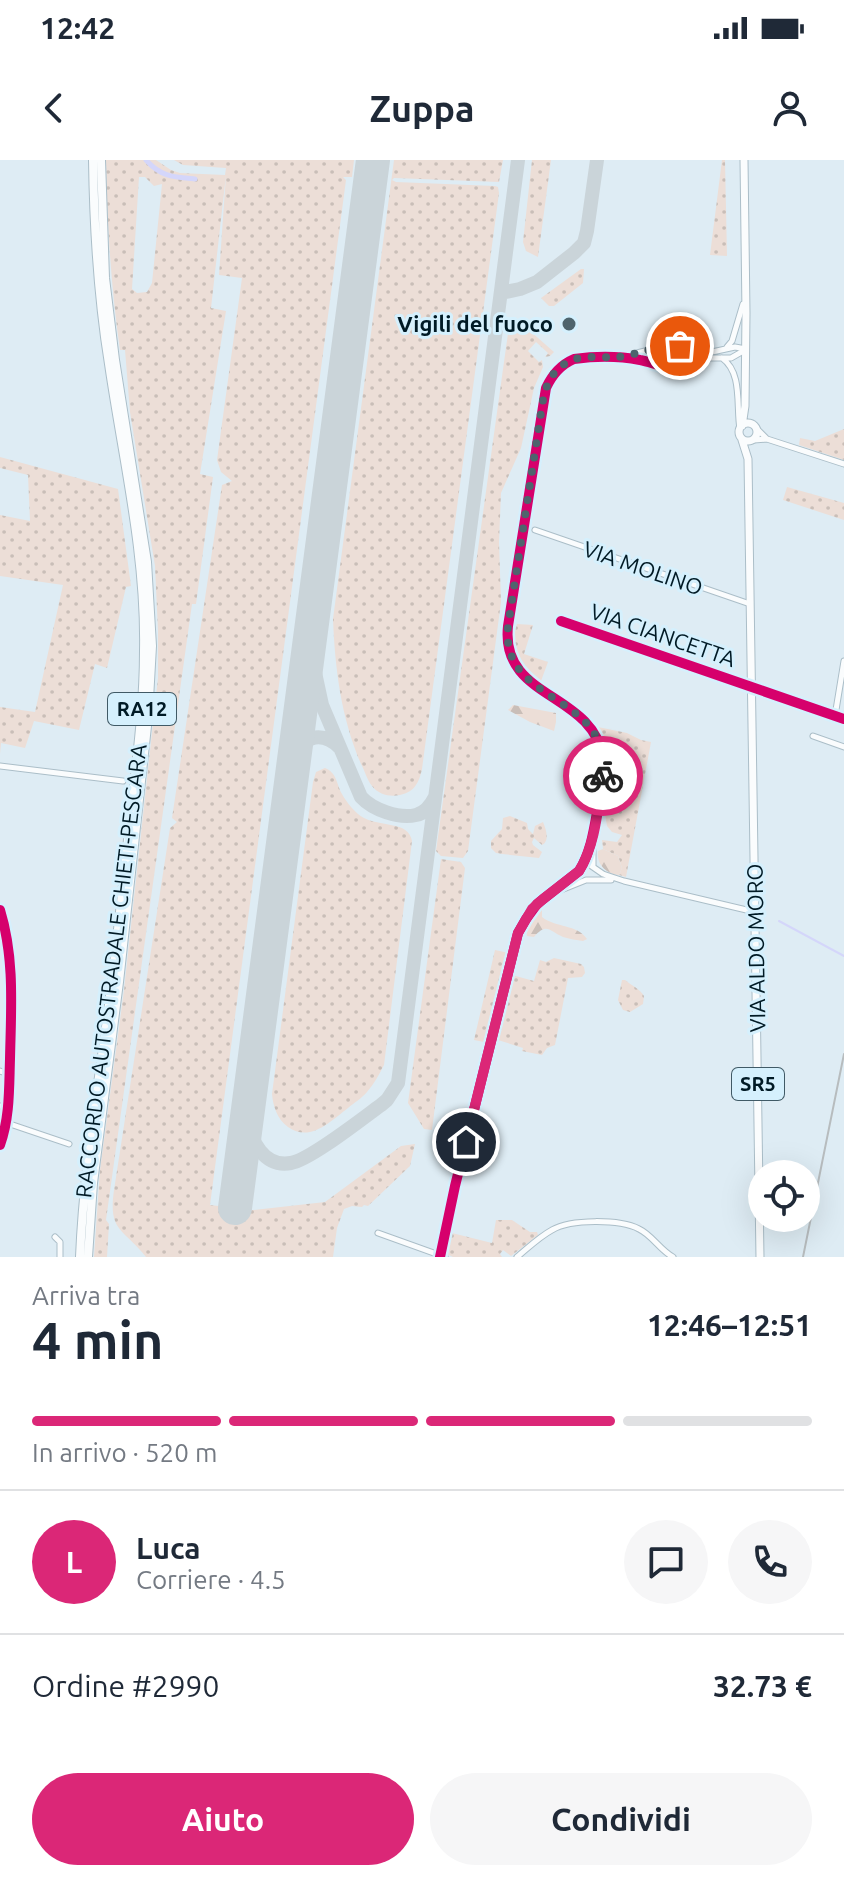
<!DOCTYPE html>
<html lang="it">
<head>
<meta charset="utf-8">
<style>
  :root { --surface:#fff; --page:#f6f6f7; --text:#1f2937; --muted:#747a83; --line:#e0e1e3; --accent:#db2777 }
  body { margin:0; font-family:Ubuntu,sans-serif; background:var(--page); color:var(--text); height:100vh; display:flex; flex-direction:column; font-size:30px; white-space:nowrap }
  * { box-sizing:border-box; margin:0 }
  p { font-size:26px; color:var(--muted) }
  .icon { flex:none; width:44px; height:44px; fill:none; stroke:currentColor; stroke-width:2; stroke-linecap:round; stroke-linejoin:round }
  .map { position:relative; height:1097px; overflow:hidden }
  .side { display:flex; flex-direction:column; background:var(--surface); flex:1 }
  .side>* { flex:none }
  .fabs { position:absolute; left:748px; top:1000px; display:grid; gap:16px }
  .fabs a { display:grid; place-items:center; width:72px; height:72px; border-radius:50%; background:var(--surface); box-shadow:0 8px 32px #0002; font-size:40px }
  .pin { position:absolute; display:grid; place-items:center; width:68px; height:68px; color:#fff; margin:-34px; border:4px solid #fff; border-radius:50%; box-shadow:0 2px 8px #0007 }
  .courier { position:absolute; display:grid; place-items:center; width:80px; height:80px; margin:-40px; border:6px solid #db2777; border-radius:50%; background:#fff; color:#222; box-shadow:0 2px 10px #0007 }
  .head em { font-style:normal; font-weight:700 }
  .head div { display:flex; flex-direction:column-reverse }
  .head { display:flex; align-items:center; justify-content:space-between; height:136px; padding:0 32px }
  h1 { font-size:52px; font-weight:700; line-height:60px }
  .bar { display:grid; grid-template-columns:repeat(4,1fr); gap:12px 8px; align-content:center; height:96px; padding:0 32px }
  .bar i { height:10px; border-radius:6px; background:var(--line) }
  .bar .selected { background:var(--accent) }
  .bar p { grid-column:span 4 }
  .line { display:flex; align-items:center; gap:20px; padding:0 32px; border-top:2px solid var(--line) }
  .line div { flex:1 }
  .round { display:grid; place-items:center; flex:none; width:84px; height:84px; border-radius:42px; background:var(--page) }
  .action { display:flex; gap:16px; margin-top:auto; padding:16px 32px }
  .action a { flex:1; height:92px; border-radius:48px; background:var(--accent); color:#fff; font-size:32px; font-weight:700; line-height:92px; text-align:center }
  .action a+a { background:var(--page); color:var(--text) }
  .status { display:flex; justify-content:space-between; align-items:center; height:56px; padding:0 40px; background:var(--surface); direction:ltr }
  .status svg { height:22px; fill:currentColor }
  header { display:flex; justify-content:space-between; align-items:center; height:104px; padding:0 32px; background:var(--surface); font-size:36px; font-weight:700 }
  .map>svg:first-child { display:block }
</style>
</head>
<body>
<div class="status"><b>12:42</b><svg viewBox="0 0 49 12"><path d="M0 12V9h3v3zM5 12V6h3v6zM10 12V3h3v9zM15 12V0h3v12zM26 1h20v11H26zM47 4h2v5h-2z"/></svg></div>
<header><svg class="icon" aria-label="back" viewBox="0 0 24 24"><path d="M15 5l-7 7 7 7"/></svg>Zuppa<svg class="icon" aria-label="person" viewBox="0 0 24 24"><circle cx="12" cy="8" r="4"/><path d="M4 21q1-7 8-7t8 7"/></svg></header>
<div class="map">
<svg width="844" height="1097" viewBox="0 0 844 1097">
  <defs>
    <pattern id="grass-dots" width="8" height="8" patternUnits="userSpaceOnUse" patternTransform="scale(2)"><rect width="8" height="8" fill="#ecded7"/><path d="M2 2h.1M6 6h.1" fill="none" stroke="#c9beb8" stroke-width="1.8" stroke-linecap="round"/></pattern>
    <pattern id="forest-firs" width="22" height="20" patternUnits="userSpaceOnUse" patternTransform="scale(2)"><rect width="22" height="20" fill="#ecded7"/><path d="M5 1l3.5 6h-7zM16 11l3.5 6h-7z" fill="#c9beb8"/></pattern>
  </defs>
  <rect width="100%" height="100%" fill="#deecf4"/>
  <path fill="url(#grass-dots)" fill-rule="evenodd" d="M106 0H156L171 10 180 13 225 15 226 8 183 5 174 0H354L352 17H343L346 20 210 1045 253 1050 325 1042 401 986 415 984 410 1006 368 1046 364 1045 362 1047 352 1046 344 1049 337 1068 333 1097H146C123 1068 108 1072 114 1030L170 668 177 662 172 658 222 325 232 321 221 312 217 300 242 118 219 115 226 15 211 148 226 151 200 314 213 317 196 444H192L106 1060 109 1064 107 1097H94L100 1010 124 830 158 518V471L155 406 130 252 125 190H120C111 127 107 64 106 0ZM139 17H145L154 26 162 24 152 123 147 132 137 133 132 129Z
    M394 0H503L499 22 394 18 392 20 396 22 495 26 498 27 499 33 422 609C419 622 415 632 400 635 390 637 379 635 372 626 367 620 365 611 361 604 341 557 335 509 333 459Z
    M532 0H551L538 97 526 91 523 82Z
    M722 0H725L727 96 710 95Z
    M581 109H584L583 123 554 146H549L541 138Z
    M514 162 521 163 554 192 550 196 545 197 548 193 536 182 528 191 539 202 542 200 543 207 534 228 521 288 501 333 499 382 501 442 468 691 463 698 441 696 436 691 509 166Z
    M844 269V300L799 285 800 278 815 281Z
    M0 297 118 329 131 426 126 427 107 508 95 504 79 570 34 561 25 588 1 583 0 594V547L35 552 63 425 0 416V355L30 361 28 315 0 308Z
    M787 327 844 343V360L783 340Z
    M517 464 533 465 524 494 548 502 541 521C522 506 509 489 517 464Z
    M598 567 627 573 641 580 651 582 626 717 619 715 622 708 618 696 603 689 602 680 617 682 622 675 612 672 607 666 603 642 609 602 606 585Z
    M325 608C337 613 336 623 342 634 347 643 355 653 364 658 381 667 409 661 412 681L384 905C379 915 374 924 367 932 362 938 354 943 348 948 331 961 310 983 288 967 277 959 273 946 272 934L313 622 316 612Z
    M510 656 527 663 528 669 533 674 535 666 543 662C546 669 550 681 542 685L534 678 532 682 533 685 542 692 539 698 502 694 496 693 491 688V681L502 669 503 658Z
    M441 699 461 702 465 708 432 970 424 969 408 943Z
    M495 790 509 793 484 882 474 880Z
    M554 798 581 804 584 807 585 813 582 817 568 818 555 885 547 888 542 895 522 891 523 888 498 880 497 876 512 815 534 821 540 800 546 802Z
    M622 820H625C631 825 640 829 644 836L643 844 630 852 623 850 618 840Z
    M496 1060H512L530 1072H537L538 1075 511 1096 503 1090 500 1094 502 1097H453L447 1094 452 1073 492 1083Z"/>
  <path fill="url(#forest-firs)" d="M513 545 556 553V562L554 571 530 562 508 550Z
    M614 595 638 600 629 643 607 634Z
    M603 689 618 696 622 708 619 715C606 714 596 704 598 691Z
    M539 747 542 748V757C556 768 577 764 587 779L583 781C577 780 569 779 563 777 549 771 547 762 534 777L527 776 526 768Z"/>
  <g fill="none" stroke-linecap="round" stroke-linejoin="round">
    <path stroke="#d4d6fa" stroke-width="2" d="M779 761 844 796"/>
    <path stroke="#d4d6fa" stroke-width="5" d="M146 0C161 17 174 17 195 19"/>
    <path stroke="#cad4d9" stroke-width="14" d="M501 133 520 129 537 122 574 93 584 83 587 71 597 0
      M313 462 314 508 322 545 361 637C373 650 399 659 416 655 425 653 431 645 435 637
      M295 595C304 574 324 572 339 587
      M247 959C251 981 264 1008 291 1003 310 1000 363 958 381 945L387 940 398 923 518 0"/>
    <path stroke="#cad4d9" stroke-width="34" d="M235 1048 373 0"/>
    <g stroke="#abbec8" stroke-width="7">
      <path id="minor" d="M727 187 732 181 743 144
        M625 196 669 185H677L686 189 712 192 735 187 746 189
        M722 198C743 213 736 246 740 269
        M686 203 705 198H731L745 190
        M758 270 766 278
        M754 280 767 279 844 304
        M535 370 750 444
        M561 461 844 559
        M835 556 844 501
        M813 576 844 587
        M0 606 123 621
        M593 681V707
        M584 705H590L603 714 624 721 755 752
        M556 732 586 720H611
        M0 750C15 799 11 849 10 899 9 928 10 957 0 985
        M0 911 9 914
        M0 946 9 948
        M7 963 69 984
        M378 1073 445 1097
        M55 1077 60 1082V1097
        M440 1097 455 1026 518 773 526 759 537 744 579 711C591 692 594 669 598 647 601 631 606 614 603 598 593 531 500 540 508 466L546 228C552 215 560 205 574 199 596 196 619 196 640 200 652 202 667 210 678 207 685 206 684 205 688 200L686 189
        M517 1097C528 1088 539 1077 552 1070 571 1059 619 1059 639 1069 652 1075 660 1090 673 1097"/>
    </g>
    <g stroke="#abbec8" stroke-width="9">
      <path id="major" d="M739 272a9 9 0 1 1 18 0a9 9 0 1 1-18 0Z
        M742 266 745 246 746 153 744 0
        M742 280 748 299 760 1097"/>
    </g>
    <g stroke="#abbec8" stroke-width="10">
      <path id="highway" d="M80 1097C83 1024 94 953 104 881 114 812 121 741 129 671 135 612 144 552 144 491 146 394 123 300 109 204 98 136 94 69 93 0
        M88 1097 93 1023 119 822 148 557 152 486 147 402 115 200 105 118 101 0"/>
    </g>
    <use href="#minor" stroke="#fafcfd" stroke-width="5"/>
    <use href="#major" stroke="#fafcfd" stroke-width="7"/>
    <use href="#highway" stroke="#fafcfd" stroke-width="8"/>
    <path stroke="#b7bcbe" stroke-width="2" d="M803 1097 844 894"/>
    <g stroke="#d5f0fd" stroke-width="15">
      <path id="cycleway" d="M561 461 844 559
        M0 750C15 799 11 849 10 899 9 928 10 957 0 985
        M440 1097 455 1026 518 773 526 759 537 744 579 711C591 692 594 669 598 647 601 631 606 614 603 598 593 531 500 540 508 466L546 228C552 215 560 205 574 199 596 196 619 196 640 200 652 202 667 210 678 207 685 206 684 205 688 200L686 189"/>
    </g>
    <use href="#cycleway" stroke="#d6006c" stroke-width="10"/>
  </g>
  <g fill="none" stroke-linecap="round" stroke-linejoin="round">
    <path stroke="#4e646d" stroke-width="8" stroke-dasharray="0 14.4" d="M603 616C611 531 500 546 508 466L543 240C546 225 552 211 566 203 581 194 601 198 617 197 636 196 664 182 680 186"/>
    <path stroke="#db2777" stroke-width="10" d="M466 982 518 773 532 749 543 739 579 711C596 684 598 647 603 616"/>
  </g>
  <circle fill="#4e646d" stroke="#d5f0fd" stroke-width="3" cx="569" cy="164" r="8"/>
  <g text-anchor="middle" stroke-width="6" stroke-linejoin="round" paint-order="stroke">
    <g fill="#d5f0fd" stroke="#405a66" stroke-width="2">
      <rect x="108" y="533" width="68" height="32" rx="6"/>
      <rect x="732" y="908" width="52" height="32" rx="6"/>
    </g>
    <g font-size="20" font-weight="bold" fill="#001a25">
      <text x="142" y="556">RA12</text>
      <text x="758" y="931">SR5</text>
    </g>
    <g font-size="22" font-weight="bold" fill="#001a25" stroke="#d5f0fd" text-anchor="end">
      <text x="553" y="172">Vigili del fuoco</text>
    </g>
    <g font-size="22" fill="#001a25" stroke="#d5f0fd">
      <text transform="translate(643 408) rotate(19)" y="8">VIA MOLINO</text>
      <text transform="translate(663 475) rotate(19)" y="8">VIA CIANCETTA</text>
      <text transform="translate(756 788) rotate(-91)" y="8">VIA ALDO MORO</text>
      <text transform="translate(111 811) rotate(-83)" y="8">RACCORDO AUTOSTRADALE CHIETI-PESCARA</text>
    </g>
  </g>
</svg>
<div class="fabs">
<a><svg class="icon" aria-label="locate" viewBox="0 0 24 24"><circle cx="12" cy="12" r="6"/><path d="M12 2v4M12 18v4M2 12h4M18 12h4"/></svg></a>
</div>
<div class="pin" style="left:680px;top:186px;background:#ea580c"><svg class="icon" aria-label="bag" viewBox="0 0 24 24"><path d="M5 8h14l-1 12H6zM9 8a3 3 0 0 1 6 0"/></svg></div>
<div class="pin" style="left:466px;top:982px;background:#1f2937"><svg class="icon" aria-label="home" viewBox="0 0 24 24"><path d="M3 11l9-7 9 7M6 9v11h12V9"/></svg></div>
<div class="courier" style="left:603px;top:616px"><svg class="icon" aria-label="bike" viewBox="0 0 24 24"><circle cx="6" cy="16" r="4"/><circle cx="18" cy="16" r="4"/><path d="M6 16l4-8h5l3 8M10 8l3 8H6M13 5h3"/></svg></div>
</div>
<section class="side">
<div class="head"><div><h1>4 min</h1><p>Arriva tra</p></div><em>12:46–12:51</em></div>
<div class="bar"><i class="selected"></i><i class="selected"></i><i class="selected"></i><i></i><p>In arrivo · 520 m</p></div>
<div class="line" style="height:144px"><b class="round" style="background:var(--accent);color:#fff">L</b><div><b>Luca</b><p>Corriere · 4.5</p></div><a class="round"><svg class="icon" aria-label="chat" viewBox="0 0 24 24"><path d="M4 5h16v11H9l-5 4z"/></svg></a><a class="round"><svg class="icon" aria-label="phone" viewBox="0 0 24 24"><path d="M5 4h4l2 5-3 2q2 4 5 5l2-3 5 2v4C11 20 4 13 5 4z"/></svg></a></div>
<div class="line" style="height:104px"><div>Ordine #2990</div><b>32.73 €</b></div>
<div class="action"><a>Aiuto</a><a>Condividi</a></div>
</section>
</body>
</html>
